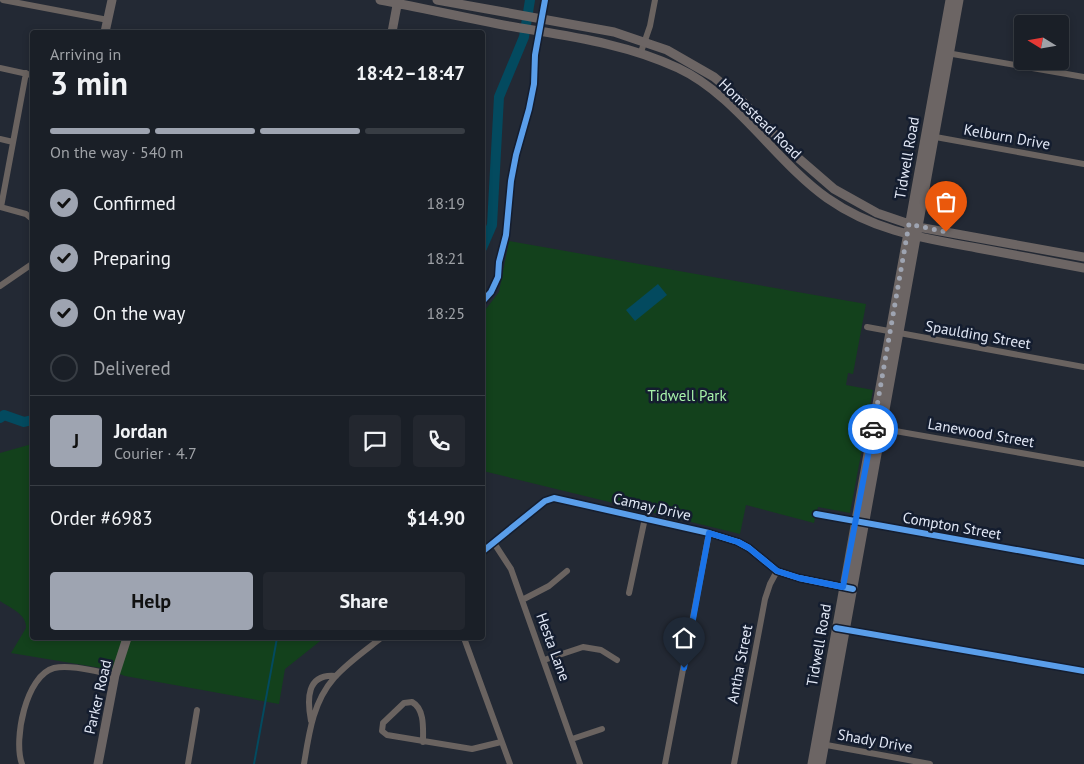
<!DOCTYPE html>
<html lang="en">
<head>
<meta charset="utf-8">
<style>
  :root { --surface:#1a1f27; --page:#23272f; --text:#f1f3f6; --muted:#9fa2a7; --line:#383d44; --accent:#9ea4b1 }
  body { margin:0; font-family:"PT Sans",sans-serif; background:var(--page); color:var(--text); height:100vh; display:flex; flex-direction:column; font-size:19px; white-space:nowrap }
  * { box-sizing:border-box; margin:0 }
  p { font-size:16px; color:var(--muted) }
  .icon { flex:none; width:28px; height:28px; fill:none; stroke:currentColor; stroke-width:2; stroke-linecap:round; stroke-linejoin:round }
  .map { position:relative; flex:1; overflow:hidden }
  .sheet { position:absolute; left:30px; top:30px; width:455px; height:610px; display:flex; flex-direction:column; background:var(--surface); border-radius:5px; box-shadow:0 2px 8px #0003,0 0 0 1px var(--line) }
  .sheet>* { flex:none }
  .needle { width:32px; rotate:281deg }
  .fabs { position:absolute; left:1014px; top:15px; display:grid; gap:10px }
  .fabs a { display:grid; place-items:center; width:55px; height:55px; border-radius:5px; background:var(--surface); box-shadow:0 2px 8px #0003,0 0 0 1px var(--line); font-size:25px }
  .pin { position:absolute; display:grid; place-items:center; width:42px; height:42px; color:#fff; margin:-51px -21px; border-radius:50% 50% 50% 0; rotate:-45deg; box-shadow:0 0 5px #0007 }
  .pin .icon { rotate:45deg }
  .courier { position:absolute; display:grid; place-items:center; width:50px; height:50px; margin:-25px; border:4px solid #1a73e8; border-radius:50%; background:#fff; color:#222; box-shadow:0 1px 6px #0007 }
  .overview em { font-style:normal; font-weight:700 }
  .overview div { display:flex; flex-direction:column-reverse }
  .overview { display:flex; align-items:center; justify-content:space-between; height:85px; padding:0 20px }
  h1 { font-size:32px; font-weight:700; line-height:38px }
  .bar { display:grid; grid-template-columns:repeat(4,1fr); gap:8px 5px; align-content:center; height:60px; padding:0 20px }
  .bar i { height:6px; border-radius:4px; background:var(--line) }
  .bar .selected { background:var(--accent) }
  .bar p { grid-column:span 4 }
  .line { display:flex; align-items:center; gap:12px; padding:0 20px; border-top:1px solid var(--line) }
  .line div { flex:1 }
  .round { display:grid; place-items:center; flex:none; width:52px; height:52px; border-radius:5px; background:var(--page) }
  ol { padding:0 20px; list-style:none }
  li { display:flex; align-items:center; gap:15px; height:55px }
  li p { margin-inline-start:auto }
  li .icon { padding:5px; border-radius:50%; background:var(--accent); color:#111; stroke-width:4 }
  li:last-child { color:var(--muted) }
  li i { width:28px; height:28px; border:2px solid var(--line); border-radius:50% }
  .primary-button { display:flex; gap:10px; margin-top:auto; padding:10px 20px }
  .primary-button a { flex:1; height:58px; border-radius:5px; background:var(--accent); color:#111; font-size:20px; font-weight:700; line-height:58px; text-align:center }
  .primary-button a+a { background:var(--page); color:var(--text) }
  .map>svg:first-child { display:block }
</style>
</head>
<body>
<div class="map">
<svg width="1084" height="764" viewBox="0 0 1084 764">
  <rect width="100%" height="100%" fill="#232934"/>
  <path fill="#13411c" d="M509 241 866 304 853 374 848 373 846 385 873 390 850 513 818 507 814 523 746 505 740 534 483 471 482 314 499 292Z
    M32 444V638H324L285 669 279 704 125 676 107 669 11 653 26 628C27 614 10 608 0 601V453Z"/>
  <path fill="#034a5f" d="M658 284 667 295 635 321 626 310Z"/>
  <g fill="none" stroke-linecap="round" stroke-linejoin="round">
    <path stroke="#034a5f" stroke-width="2" d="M254 764 277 638"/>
    <path stroke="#034a5f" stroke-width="10" d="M482 248 492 225 499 97 524 37 530 0
      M0 418 4 415 24 422 32 420"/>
    <path stroke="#6a6360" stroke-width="6" d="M3 0 108 20
      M641 52 650 26 655 0
      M947 53 1084 77
      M0 68 32 75
      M930 136 1084 164
      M0 139 13 142
      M0 207 26 214 32 219
      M1 207 26 73
      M0 286 32 264
      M867 327 1084 367
      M878 428 1084 464
      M816 514 1084 562
      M494 543 511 569 580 764
      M482 552 545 501 554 498 709 533 738 542 749 548 777 571 799 578 847 588
      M629 593 645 518
      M522 600 549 586 567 571
      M841 629 1084 671
      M464 638 510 764
      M544 660 583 647 601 650 617 660
      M311 721C307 700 306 673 336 676
      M572 739 602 729
      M423 742C423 729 425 709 412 702L404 703 383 723 382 731 387 735 472 749 501 742
      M821 744 930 764
      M22 764C13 740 26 675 54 668 70 664 98 672 115 675
      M188 764 197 710
      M304 764C309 733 313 702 334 678 347 663 366 650 381 638
      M665 764 709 533
      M734 764 765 599 770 584 777 571"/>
    <path stroke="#6c6564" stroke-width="9" d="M380 0C423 8 466 18 509 26 567 36 625 43 678 68 736 95 775 161 827 198 874 231 922 238 977 248 1013 255 1048 261 1084 268
      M437 0 614 32 667 50 714 77 739 98 797 157 834 189 877 213 918 227 1084 257
      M105 32 112 0
      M392 32 398 0
      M98 764 115 675 127 638
      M812 764 950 0
      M821 764 959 0"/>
    <g stroke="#141d2f" stroke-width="9">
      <path id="cycleway" d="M482 302 491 292 498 277 499 262 506 235 511 181 516 155 529 109 534 84 535 55 545 0
        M816 514 1084 562
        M482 552 545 501 554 498 709 533 738 542 749 548 777 571 799 578 853 589
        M836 628 1084 671"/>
    </g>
    <use href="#cycleway" stroke="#5a9eea" stroke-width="6"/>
  </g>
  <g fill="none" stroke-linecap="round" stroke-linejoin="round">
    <path stroke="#9ea4b1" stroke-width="5" stroke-dasharray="0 9" d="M873 429 909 224 946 232"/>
    <path stroke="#1a73e8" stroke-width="6" d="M684 668 709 533 738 542 749 548 777 571 799 578 843 587 873 429"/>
  </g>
  <g text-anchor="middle" stroke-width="5" stroke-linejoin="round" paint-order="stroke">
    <g font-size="15" fill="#e1e7f5" stroke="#141d2f">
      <text transform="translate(760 119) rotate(44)" y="5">Homestead Road</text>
      <text transform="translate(1007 137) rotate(10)" y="5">Kelburn Drive</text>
      <text transform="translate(907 158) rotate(-80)" y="5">Tidwell Road</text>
      <text transform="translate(978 335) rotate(10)" y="5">Spaulding Street</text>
      <text transform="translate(981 433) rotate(10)" y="5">Lanewood Street</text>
      <text transform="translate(652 507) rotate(13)" y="5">Camay Drive</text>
      <text transform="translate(952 526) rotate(10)" y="5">Compton Street</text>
      <text transform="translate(819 645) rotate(-80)" y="5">Tidwell Road</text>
      <text transform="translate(553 647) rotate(70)" y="5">Hesta Lane</text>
      <text transform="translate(740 664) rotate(-79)" y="5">Antha Street</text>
      <text transform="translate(98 697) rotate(-77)" y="5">Parker Road</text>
      <text transform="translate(875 741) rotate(10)" y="5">Shady Drive</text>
    </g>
    <g font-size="15" fill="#a7f3aa" stroke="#141d2f">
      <text x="687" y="401">Tidwell Park</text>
    </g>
  </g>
</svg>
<div class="fabs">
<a><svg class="needle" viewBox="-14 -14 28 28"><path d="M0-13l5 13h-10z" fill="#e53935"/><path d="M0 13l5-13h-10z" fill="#9fa2a7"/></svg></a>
</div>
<div class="pin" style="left:946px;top:232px;background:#ea580c"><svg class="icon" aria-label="bag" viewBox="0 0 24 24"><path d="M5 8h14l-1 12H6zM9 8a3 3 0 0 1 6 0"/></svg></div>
<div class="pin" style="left:684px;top:668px;background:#1f2937"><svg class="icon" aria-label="home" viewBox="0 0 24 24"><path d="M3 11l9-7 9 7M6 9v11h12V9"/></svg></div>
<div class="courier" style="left:873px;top:429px"><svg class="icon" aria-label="car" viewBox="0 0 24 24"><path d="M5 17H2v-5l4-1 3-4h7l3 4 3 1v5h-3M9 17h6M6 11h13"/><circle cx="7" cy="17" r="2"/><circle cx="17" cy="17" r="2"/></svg></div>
<section class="sheet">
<div class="overview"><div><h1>3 min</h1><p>Arriving in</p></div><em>18:42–18:47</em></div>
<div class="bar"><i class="selected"></i><i class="selected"></i><i class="selected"></i><i></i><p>On the way · 540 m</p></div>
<ol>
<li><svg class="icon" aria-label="check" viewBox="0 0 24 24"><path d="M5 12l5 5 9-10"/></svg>Confirmed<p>18:19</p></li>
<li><svg class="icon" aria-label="check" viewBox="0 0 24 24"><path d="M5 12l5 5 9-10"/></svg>Preparing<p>18:21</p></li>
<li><svg class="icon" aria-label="check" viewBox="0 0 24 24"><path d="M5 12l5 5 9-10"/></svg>On the way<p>18:25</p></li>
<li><i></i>Delivered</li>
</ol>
<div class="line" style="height:90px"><b class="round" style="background:var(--accent);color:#111">J</b><div><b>Jordan</b><p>Courier · 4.7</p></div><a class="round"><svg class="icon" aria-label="chat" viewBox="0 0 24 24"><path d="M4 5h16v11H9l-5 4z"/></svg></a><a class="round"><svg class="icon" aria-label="phone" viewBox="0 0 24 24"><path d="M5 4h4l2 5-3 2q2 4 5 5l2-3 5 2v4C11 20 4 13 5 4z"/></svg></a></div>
<div class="line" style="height:65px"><div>Order #6983</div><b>$14.90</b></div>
<div class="primary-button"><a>Help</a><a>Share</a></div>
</section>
</div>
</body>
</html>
